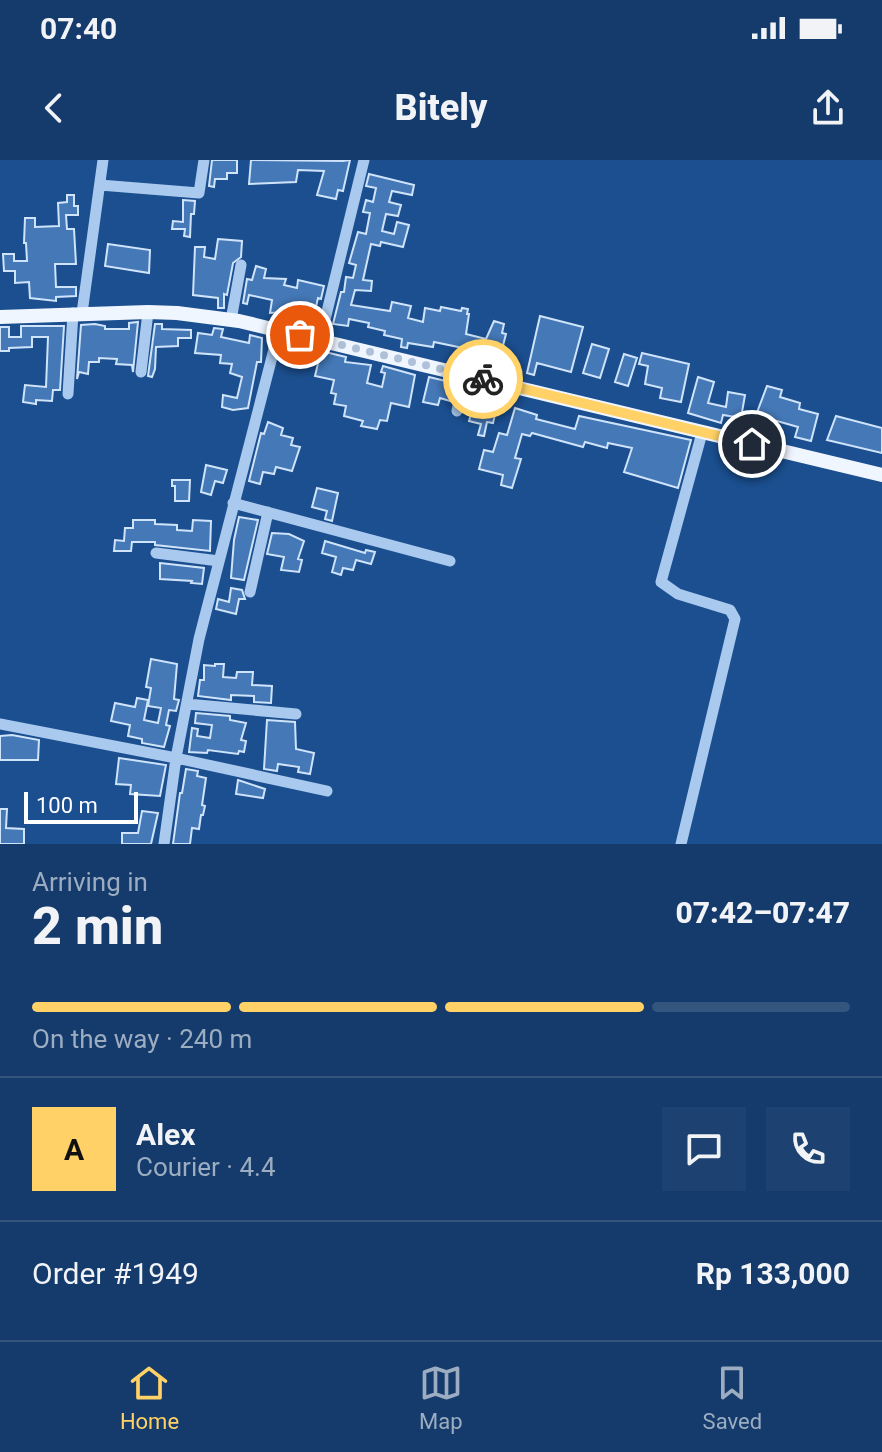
<!DOCTYPE html>
<html lang="en">
<head>
<meta charset="utf-8">
<style>
  :root { --surface:#143b6b; --page:#1d4271; --text:#f1f3f6; --muted:#9dadc1; --line:#33557e; --accent:#ffd166 }
  body { margin:0; font-family:Roboto,sans-serif; background:var(--page); color:var(--text); height:100vh; display:flex; flex-direction:column; font-size:30px; white-space:nowrap }
  * { box-sizing:border-box; margin:0 }
  p { font-size:26px; color:var(--muted) }
  .icon { flex:none; width:44px; height:44px; fill:none; stroke:currentColor; stroke-width:2; stroke-linecap:round; stroke-linejoin:round }
  .map { position:relative; height:684px; overflow:hidden }
  .drawer { display:flex; flex-direction:column; background:var(--surface); flex:1 }
  .drawer>* { flex:none }
  .scale { position:absolute; left:24px; bottom:20px; width:114px; box-sizing:border-box; padding-left:8px; border:4px solid #fff; border-top:0; font-size:22px; line-height:28px; white-space:nowrap; color:#fff; -webkit-text-stroke:6px #1b4f8f; paint-order:stroke }
  .pin { position:absolute; display:grid; place-items:center; width:68px; height:68px; color:#fff; margin:-34px; border:4px solid #fff; border-radius:50%; box-shadow:0 2px 8px #0007 }
  .courier { position:absolute; display:grid; place-items:center; width:80px; height:80px; margin:-40px; border:6px solid #ffd166; border-radius:50%; background:#fff; color:#222; box-shadow:0 2px 10px #0007 }
  .overview em { font-style:normal; font-weight:800 }
  .overview div { display:flex; flex-direction:column-reverse }
  .overview { display:flex; align-items:center; justify-content:space-between; height:136px; padding:0 32px }
  h1 { font-size:52px; font-weight:800; line-height:60px }
  .bar { display:grid; grid-template-columns:repeat(4,1fr); gap:12px 8px; align-content:center; height:96px; padding:0 32px }
  .bar i { height:10px; border-radius:6px; background:var(--line) }
  .bar .on { background:var(--accent) }
  .bar p { grid-column:span 4 }
  .line { display:flex; align-items:center; gap:20px; padding:0 32px; border-top:2px solid var(--line) }
  .line div { flex:1 }
  .round { display:grid; place-items:center; flex:none; width:84px; height:84px; border-radius:0px; background:var(--page) }
  .status { display:flex; justify-content:space-between; align-items:center; height:56px; padding:0 40px; background:var(--surface); direction:ltr }
  .status svg { height:22px; fill:currentColor }
  header { display:flex; justify-content:space-between; align-items:center; height:104px; padding:0 32px; background:var(--surface); font-size:36px; font-weight:800 }
  .dock { display:flex; justify-content:space-around; align-items:center; height:112px; border-top:2px solid var(--line); background:var(--surface); font-size:22px; color:var(--muted) }
  .dock a { display:grid; justify-items:center; gap:4px }
  .dock .on { color:var(--accent) }
  .map>svg:first-child { display:block }
</style>
</head>
<body>
<div class="status"><b>07:40</b><svg viewBox="0 0 49 12"><path d="M0 12V9h3v3zM5 12V6h3v6zM10 12V3h3v9zM15 12V0h3v12zM26 1h20v11H26zM47 4h2v5h-2z"/></svg></div>
<header><svg class="icon" aria-label="back" viewBox="0 0 24 24"><path d="M15 5l-7 7 7 7"/></svg>Bitely<svg class="icon" aria-label="share" viewBox="0 0 24 24"><path d="M12 15V3M7 8l5-5 5 5M5 13v7h14v-7"/></svg></header>
<div class="map">
<svg width="882" height="684" viewBox="0 0 882 684">
  <rect width="100%" height="100%" fill="#1b4f8f"/>
  <path fill="#4478b7" stroke="#cfe3fa" stroke-width="2" d="M212 0H237V13H227V19H215L214 27 209 26Z
    M251 0 343 1 350 0 343 31 338 30 336 39 317 35 324 11 298 10 296 22 249 24Z
    M369 14 414 25 412 35 392 31 389 42 401 45 398 56 386 54 382 71 394 74 397 62 409 65 403 87 381 82 380 86 371 84 363 120 372 121 371 131 355 130 351 145 390 151 392 142 411 146 408 158 423 162 425 148 440 151 441 147 461 151 462 148 468 149 467 154H469L466 174 486 179 494 161 504 164 502 173 506 174 500 197 506 199 503 211 475 202 476 196 461 192 463 188 434 182 433 187 408 183 407 188 401 187 402 179 384 175 385 171 368 167 369 163 349 159 348 166 333 164 341 132H344L346 117 353 118 356 105 349 103 358 72 366 74 370 53 363 52 366 40 373 42 376 28 366 26Z
    M67 35H74V46H78V55H66L67 69H74L76 104H55L56 127H76V136L56 137V141L30 138 29 122 15 123V111H4L3 94H14V101H27L26 83H24L25 58H35V67L59 66 58 43 67 42Z
    M183 40 195 41 194 54H191L190 77 184 76 185 69H172L173 61 183 62Z
    M218 79 242 81 241 97 233 103 227 135 224 134V148H218V138L193 135 195 87H205L204 97 215 99Z
    M108 84 150 90 149 113 105 106Z
    M256 106 266 109 264 118 286 119 284 125 297 128 298 120 324 126 321 139 318 138 312 164 304 162 305 157 284 152 270 153 272 140 249 135 247 144 243 143 247 119 252 120Z
    M540 156 583 167 571 212 537 203 534 215 527 213Z
    M138 162 133 212 132 205 116 204 117 199 99 198V202H89L88 214 79 212 77 219 81 165 95 164 105 166V169H129V163Z
    M155 164H162V169L191 170V178H178V186L156 187 155 209 152 217 148 216Z
    M21 166H64L60 230H53L52 241 36 240V244L23 242 25 225 46 227 48 177H32V187L9 188V191H0V167H9V177H21Z
    M214 168 223 169 221 177 249 183 250 175 262 178 261 202H257L248 248 233 250 222 247 223 235 237 238 242 217 230 213 232 204 220 203 221 195 195 193 198 173 212 175Z
    M592 184 609 189 600 218 583 213Z
    M321 191 346 197 345 202 371 205 367 223 382 227 385 213 381 212 383 206 415 215 409 247 391 243 387 261 380 260 377 269 361 266 363 261 344 256 346 246 334 244 336 234 331 233 334 220 315 216Z
    M642 193 689 204 681 242 660 238 662 228 645 224 648 206 639 204Z
    M624 194 637 198 628 226 615 222Z
    M429 217 454 223 450 241 440 238 438 245 423 242Z
    M698 217 714 222 708 243 726 247 728 232 745 235 741 258 723 255 721 263 688 253Z
    M767 226 782 230 780 237 800 243 799 249 818 254 811 281 795 277 798 267 756 255Z
    M470 227 500 234 493 263 487 262 484 276 478 275 481 264 469 261 473 247 467 246Z
    M515 248 537 255 536 259 575 269 579 256 691 280 678 328 624 312 632 288 608 283 607 288 585 282 583 287 532 273 530 276 522 274 515 298 521 299 512 328 501 325 503 315 479 309 484 290 493 292 499 273 507 275Z
    M836 256 882 268V293L827 280Z
    M268 262 283 268 281 275 293 278 291 285 300 287 292 311 276 307 274 314 263 312 260 324 249 321 261 273 264 274Z
    M206 305 227 310 223 323 215 321 211 335 201 332Z
    M172 320H190L189 341H175V326H172Z
    M317 328 338 333 332 361 325 359 327 351 312 347Z
    M239 357 258 360 244 420 231 418 234 380Z
    M133 360H155V364L177 365V370L192 371 193 360 211 361 210 391 155 385V382H132L131 391H114L115 380 124 381 125 368H133Z
    M272 373 289 374 304 381 298 399 302 400 299 412 281 410 284 397 267 394Z
    M325 381 365 393 366 390 375 392 371 404 356 400 353 410 343 408 341 415 332 412 336 397 322 393Z
    M160 403 204 408 202 424 191 423 192 421 160 419Z
    M231 428 242 430 245 439H239L236 454 216 449 218 439 229 442Z
    M151 499 177 504 174 539 179 540 176 551 169 550 166 565 170 566 164 587 142 583V579L128 576 130 565 111 561 115 543 135 547 137 538 148 540 144 560 158 563 161 548 148 546 151 528 146 527Z
    M215 504H224L223 517 236 518 237 512H253L252 525 272 526 271 543 254 542V536L231 535V540L198 536 200 520H204V505L215 506Z
    M196 553 230 556V560L246 563 241 580 246 581 244 592 239 591 238 594 208 590 207 593 189 592 192 568 198 569 197 576 210 578 212 565 195 563Z
    M267 560 295 562 296 589 314 593 310 614 298 612 299 607 278 604 277 611 264 609Z
    M12 575 39 580 38 600H0V576Z
    M119 598 166 605 160 636 130 634 131 625 116 624Z
    M186 609 198 611 197 616 206 618 202 645 205 646 203 655H201L199 669 192 668 190 684H173L180 633H182Z
    M238 620 265 629 263 638 236 634Z
    M0 649H7L6 668 24 669V684H0Z
    M142 651 158 653 151 684H122V673H138Z"/>
  <g fill="none" stroke-linecap="round" stroke-linejoin="round">
    <path stroke="#a9c9ee" stroke-width="11" d="M100 25 199 33 204 0
      M82 153 103 0
      M231 160 241 105
      M320 180 364 0
      M141 212 148 152
      M68 234 73 153
      M457 251 464 215
      M233 343 450 401
      M156 393 219 401
      M250 432 268 352
      M187 544 296 554
      M0 564 176 598 327 631
      M164 684 176 598 199 479 279 170
      M681 684 735 459 730 450 678 434 661 422 702 273"/>
    <path stroke="#f0f6ff" stroke-width="14" d="M0 157 148 152 177 153 239 161 882 315"/>
  </g>
  <g fill="none" stroke-linecap="round" stroke-linejoin="round">
    <path stroke="#afc1d8" stroke-width="8" stroke-dasharray="0 14.4" d="M300 175 483 219"/>
    <path stroke="#ffd166" stroke-width="10" d="M483 219 752 284"/>
  </g>
</svg>
<div class="scale">100 m</div>
<div class="pin" style="left:300px;top:175px;background:#ea580c"><svg class="icon" aria-label="bag" viewBox="0 0 24 24"><path d="M5 8h14l-1 12H6zM9 8a3 3 0 0 1 6 0"/></svg></div>
<div class="pin" style="left:752px;top:284px;background:#1f2937"><svg class="icon" aria-label="home" viewBox="0 0 24 24"><path d="M3 11l9-7 9 7M6 9v11h12V9"/></svg></div>
<div class="courier" style="left:483px;top:219px"><svg class="icon" aria-label="bike" viewBox="0 0 24 24"><circle cx="6" cy="16" r="4"/><circle cx="18" cy="16" r="4"/><path d="M6 16l4-8h5l3 8M10 8l3 8H6M13 5h3"/></svg></div>
</div>
<section class="drawer">
<div class="overview"><div><h1>2 min</h1><p>Arriving in</p></div><em>07:42–07:47</em></div>
<div class="bar"><i class="on"></i><i class="on"></i><i class="on"></i><i></i><p>On the way · 240 m</p></div>
<div class="line" style="height:144px"><b class="round" style="background:var(--accent);color:#111">A</b><div><b>Alex</b><p>Courier · 4.4</p></div><a class="round"><svg class="icon" aria-label="chat" viewBox="0 0 24 24"><path d="M4 5h16v11H9l-5 4z"/></svg></a><a class="round"><svg class="icon" aria-label="phone" viewBox="0 0 24 24"><path d="M5 4h4l2 5-3 2q2 4 5 5l2-3 5 2v4C11 20 4 13 5 4z"/></svg></a></div>
<div class="line" style="height:104px"><div>Order #1949</div><b>Rp 133,000</b></div>
</section>
<nav class="dock">
<a class="on"><svg class="icon" aria-label="home" viewBox="0 0 24 24"><path d="M3 11l9-7 9 7M6 9v11h12V9"/></svg>Home</a>
<a><svg class="icon" aria-label="map" viewBox="0 0 24 24"><path d="M3 6l6-2 6 2 6-2v14l-6 2-6-2-6 2zM9 4v14M15 6v14"/></svg>Map</a>
<a><svg class="icon" aria-label="saved" viewBox="0 0 24 24"><path d="M7 4h10v16l-5-4-5 4z"/></svg>Saved</a>
</nav>
</body>
</html>
